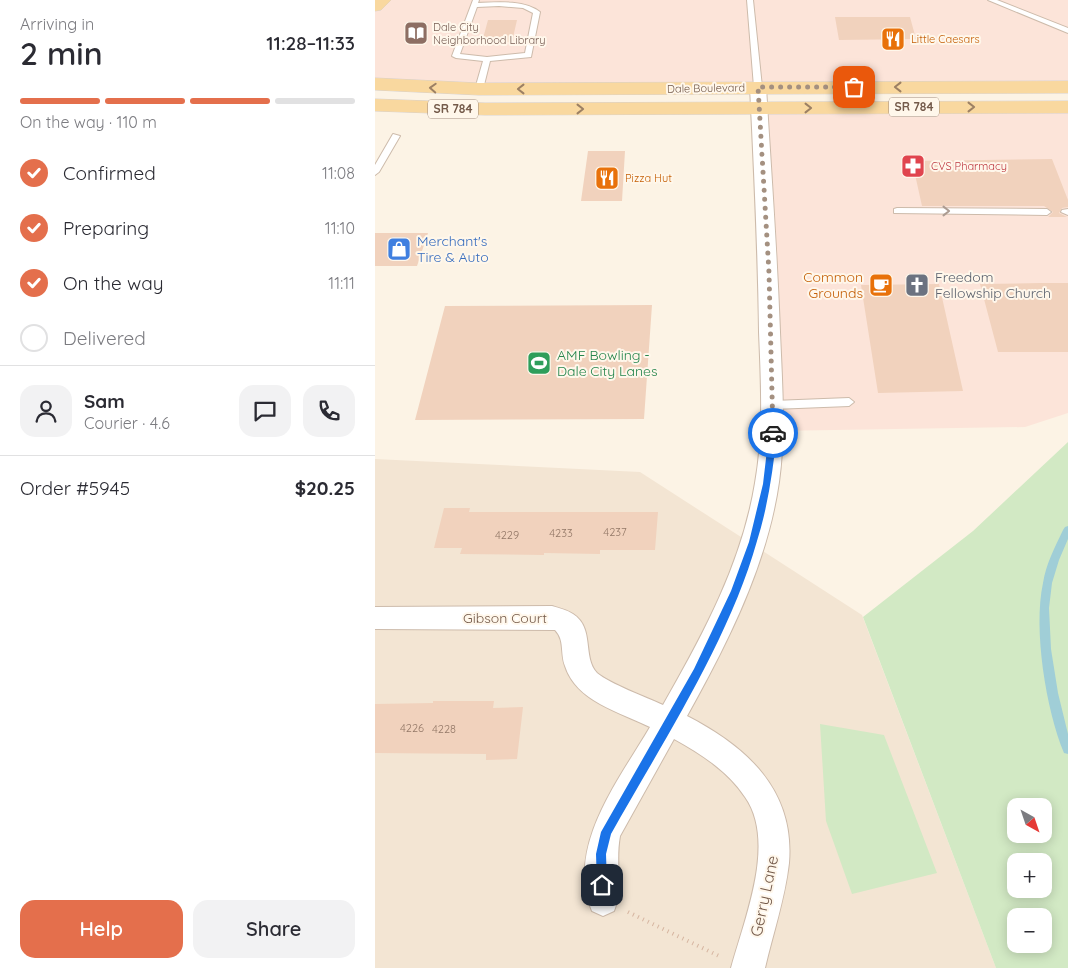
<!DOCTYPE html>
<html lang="en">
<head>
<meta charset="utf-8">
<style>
  :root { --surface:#fff; --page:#f2f2f3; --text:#2b2b33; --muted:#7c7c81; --line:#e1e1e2; --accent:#e46f4c }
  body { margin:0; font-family:Quicksand,sans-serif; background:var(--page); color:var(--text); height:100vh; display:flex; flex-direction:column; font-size:19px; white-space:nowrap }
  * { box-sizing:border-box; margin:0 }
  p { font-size:16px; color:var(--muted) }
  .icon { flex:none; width:28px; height:28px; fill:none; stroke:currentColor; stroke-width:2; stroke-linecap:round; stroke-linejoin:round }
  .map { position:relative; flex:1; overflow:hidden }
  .panel { display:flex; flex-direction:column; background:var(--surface); width:375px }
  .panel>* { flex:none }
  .needle { width:32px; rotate:140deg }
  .controls { position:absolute; left:632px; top:798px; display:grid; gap:10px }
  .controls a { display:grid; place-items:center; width:45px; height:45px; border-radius:10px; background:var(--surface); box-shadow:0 2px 12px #0003; font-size:25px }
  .pin { position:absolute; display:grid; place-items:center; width:42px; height:42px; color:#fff; margin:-21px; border-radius:10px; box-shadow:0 2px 8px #0006 }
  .courier { position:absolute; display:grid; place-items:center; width:50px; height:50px; margin:-25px; border:4px solid #1a73e8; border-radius:50%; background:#fff; color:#222; box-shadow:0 1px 6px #0007 }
  .head em { font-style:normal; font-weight:600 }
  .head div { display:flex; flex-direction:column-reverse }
  .head { display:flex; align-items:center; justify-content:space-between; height:85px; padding:0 20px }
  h1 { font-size:32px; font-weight:600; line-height:38px }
  .bar { display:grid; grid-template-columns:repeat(4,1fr); gap:8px 5px; align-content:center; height:60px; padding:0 20px }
  .bar i { height:6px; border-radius:4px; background:var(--line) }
  .bar .on { background:var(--accent) }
  .bar p { grid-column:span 4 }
  .line { display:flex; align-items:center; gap:12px; padding:0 20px; border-top:1px solid var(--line) }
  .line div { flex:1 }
  .round { display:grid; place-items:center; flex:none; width:52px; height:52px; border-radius:15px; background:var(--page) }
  ol { padding:0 20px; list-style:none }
  li { display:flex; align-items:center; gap:15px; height:55px }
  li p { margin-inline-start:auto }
  li .icon { padding:5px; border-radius:50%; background:var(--accent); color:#fff; stroke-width:4 }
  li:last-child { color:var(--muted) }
  li i { width:28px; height:28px; border:2px solid var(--line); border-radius:50% }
  .cta { display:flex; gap:10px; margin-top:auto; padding:10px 20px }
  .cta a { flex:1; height:58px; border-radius:15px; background:var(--accent); color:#fff; font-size:20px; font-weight:600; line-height:58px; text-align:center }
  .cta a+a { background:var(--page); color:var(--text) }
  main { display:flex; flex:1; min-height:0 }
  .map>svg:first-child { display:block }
</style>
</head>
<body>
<main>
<section class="panel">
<div class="head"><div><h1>2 min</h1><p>Arriving in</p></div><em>11:28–11:33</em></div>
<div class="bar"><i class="on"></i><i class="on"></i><i class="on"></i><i></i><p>On the way · 110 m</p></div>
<ol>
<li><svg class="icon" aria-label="check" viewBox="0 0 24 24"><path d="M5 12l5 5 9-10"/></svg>Confirmed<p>11:08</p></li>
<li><svg class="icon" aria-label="check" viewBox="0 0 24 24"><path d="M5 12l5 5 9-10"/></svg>Preparing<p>11:10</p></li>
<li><svg class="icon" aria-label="check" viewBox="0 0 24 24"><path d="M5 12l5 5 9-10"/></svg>On the way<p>11:11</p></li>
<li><i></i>Delivered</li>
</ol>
<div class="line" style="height:90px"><a class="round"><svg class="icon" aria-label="person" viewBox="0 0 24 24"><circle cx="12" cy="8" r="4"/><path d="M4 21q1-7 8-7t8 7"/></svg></a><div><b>Sam</b><p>Courier · 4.6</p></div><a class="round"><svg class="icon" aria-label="chat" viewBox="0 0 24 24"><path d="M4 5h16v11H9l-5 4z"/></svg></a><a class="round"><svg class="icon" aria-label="phone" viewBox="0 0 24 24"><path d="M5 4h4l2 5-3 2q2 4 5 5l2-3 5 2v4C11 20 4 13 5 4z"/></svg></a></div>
<div class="line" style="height:65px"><div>Order #5945</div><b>$20.25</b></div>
<div class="cta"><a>Help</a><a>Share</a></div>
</section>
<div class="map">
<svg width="693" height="968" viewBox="0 0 693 968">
  <rect width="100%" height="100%" fill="#fcf3e5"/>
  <path fill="#f3e5d3" d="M0 459 265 472 487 615 621 968H0Z"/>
  <path fill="#fce4d9" d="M8 0H693V87H48L0 78V6Z
    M693 107V413L650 427 398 431 384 108Z"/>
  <path fill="#d2e9c4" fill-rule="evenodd" d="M693 442V968H621L488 617 598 531ZM641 806H669V834H641ZM641 861H669V889H641ZM641 916H669V944H641Z
    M445 724 509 735 562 873 477 894 451 821Z"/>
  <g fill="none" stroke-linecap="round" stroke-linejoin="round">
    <path fill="#a0ced7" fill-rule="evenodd" d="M693 526V539L684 560 677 583 674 608 676 649 683 693 693 734V754L689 753C671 710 658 629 668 583 671 564 680 547 688 530L690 527Z"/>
  </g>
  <path fill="#f1d2bd" d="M460 17H535L541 39 464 40Z
    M113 20H142L137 42H107Z
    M213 151H250L247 201H206Z
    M677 159 693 200V207L687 208 684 213 692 217H673L678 212 669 206H547L537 161Z
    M0 233H53L42 266H0Z
    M666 283H693V352H623L605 284Z
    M564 284 588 391 503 393 486 285Z
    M277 305 269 419 40 420 70 306Z
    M69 508H95L94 512H283L280 550H225V554L169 553V555L85 554 87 548H59Z
    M58 701H119L118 708 148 707 142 759 111 760V754L0 753V704L58 703Z"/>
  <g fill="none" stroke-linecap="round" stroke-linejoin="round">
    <g stroke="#cdbbab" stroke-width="2">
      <path id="lane" d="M98 0H104L103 3C123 2 150 0 165 12L156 57 115 61 108 89 104 91 100 89 108 61 81 58 77 56ZM124 6 148 8 158 13 150 53 112 57 85 54 102 7Z
        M372 0H378L387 87 383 89 379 87Z
        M613 0H622L693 28V33Z
        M18 134 25 136 4 172 0 175V165Z
        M522 208 672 209 676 212 672 215 519 213V209Z
        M693 209V215L686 212 687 210Z
        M474 398 479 402 474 406 398 409 393 405 398 401Z"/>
    </g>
    <g stroke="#cdbbab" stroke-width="2">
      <path id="street" d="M383 82 391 87C396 169 402 250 405 332 407 382 411 432 404 482 392 566 352 644 312 716 372 747 420 790 414 863 410 899 398 933 390 968H356C369 920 402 842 370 797 353 771 326 754 299 739L245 836C240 862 248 889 239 911L228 916 217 911C190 847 244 780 275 727 244 712 201 701 190 666 185 653 190 640 180 630L0 629V607L177 606C184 608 192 610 198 614 220 628 207 657 222 673 235 684 271 697 288 705 328 635 367 563 380 483 389 433 386 383 384 332 383 250 379 169 375 87Z"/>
    </g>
    <g stroke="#d8d1cc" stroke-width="1">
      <path id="primary" d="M0 0H16L6 10 0 11Z
        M0 78 104 83 693 81V93L104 95 0 90Z
        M0 99 110 103 693 101V113L110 115 0 111Z"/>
    </g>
    <path stroke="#d6b5a0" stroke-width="4" stroke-dasharray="1 4.5" stroke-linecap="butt" d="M253 912 344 956"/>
    <use href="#lane" fill="#fff" fill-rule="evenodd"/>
    <use href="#street" fill="#fff" fill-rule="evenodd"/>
    <use href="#primary" fill="#f9d89f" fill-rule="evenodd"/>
  </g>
  <defs><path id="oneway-chevron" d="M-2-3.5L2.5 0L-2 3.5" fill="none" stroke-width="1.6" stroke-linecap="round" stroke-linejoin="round" transform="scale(1.25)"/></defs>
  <g stroke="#9c8064">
    <use href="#oneway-chevron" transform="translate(523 87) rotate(-180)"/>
    <use href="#oneway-chevron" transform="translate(58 88) rotate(-177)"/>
    <use href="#oneway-chevron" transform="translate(146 89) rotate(180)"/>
    <use href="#oneway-chevron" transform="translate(596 107)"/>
    <use href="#oneway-chevron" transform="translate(433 108)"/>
    <use href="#oneway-chevron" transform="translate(205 109)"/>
  </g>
  <use stroke="#ac9c92" href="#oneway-chevron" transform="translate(571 211)"/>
  <path fill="#1a73e8" d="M398 430 402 433C398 470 393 506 382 541 354 641 287 743 236 834L231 854 232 885 227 890 222 885 221 854 226 832 319 669 356 591 374 542 388 484 394 433Z"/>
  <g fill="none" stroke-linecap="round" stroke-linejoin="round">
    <path stroke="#a49080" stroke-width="5" stroke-dasharray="0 9" d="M398 433 394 273 383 87H479"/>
  </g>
  <defs>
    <g id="library-square" transform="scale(1.25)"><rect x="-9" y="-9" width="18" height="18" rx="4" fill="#8d6e63" stroke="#fff7eb"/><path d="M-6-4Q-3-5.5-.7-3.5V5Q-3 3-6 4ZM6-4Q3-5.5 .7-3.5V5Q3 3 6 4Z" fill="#fff"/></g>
    <g id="restaurant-square" transform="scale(1.25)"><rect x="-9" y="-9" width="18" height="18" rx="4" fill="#e8710a" stroke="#fff7eb"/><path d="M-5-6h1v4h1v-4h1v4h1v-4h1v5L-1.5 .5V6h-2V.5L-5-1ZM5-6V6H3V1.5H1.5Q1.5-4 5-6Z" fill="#fff"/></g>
    <g id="pharmacy-square" transform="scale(1.25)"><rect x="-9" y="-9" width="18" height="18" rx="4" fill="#e0444e" stroke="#fff7eb"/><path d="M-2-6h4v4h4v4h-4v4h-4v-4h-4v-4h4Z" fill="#fff"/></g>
    <g id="shop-square" transform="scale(1.25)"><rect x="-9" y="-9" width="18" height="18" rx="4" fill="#3f7fe0" stroke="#fff7eb"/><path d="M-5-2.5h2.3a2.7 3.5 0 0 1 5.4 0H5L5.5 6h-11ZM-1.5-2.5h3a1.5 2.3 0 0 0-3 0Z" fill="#fff"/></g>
    <g id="cafe-square" transform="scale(1.25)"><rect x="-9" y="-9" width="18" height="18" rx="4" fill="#e8710a" stroke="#fff7eb"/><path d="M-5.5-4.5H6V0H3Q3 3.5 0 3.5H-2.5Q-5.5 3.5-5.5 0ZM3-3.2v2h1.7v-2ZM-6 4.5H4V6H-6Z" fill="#fff"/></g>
    <g id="church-square" transform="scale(1.25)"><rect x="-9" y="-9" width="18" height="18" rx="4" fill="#6b7280" stroke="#fff7eb"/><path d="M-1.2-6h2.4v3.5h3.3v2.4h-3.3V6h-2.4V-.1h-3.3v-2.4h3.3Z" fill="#fff"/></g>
    <g id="stadium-square" transform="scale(1.25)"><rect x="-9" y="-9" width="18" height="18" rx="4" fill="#2e9e5b" stroke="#fff7eb"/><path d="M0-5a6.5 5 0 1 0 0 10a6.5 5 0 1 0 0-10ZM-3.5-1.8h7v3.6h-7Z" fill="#fff"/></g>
  </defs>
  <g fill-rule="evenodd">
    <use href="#library-square" x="41" y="33"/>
    <use href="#restaurant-square" x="518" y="39"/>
    <use href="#pharmacy-square" x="538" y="166"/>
    <use href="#restaurant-square" x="232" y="178"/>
    <use href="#shop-square" x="24" y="249"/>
    <use href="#cafe-square" x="506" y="285"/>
    <use href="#church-square" x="542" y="285"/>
    <use href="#stadium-square" x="164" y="363"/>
  </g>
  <g text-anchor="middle" stroke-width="4" stroke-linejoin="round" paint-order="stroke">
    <g font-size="11" fill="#785e54" stroke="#fff7eb" text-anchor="start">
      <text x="58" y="31">Dale City<tspan x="58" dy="13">Neighborhood Library</tspan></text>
    </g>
    <g font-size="11" fill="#c56008" stroke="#fff7eb" text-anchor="start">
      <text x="536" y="43">Little Caesars</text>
      <text x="250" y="182">Pizza Hut</text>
    </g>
    <g font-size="11" fill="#745a4a" stroke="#fff7eb">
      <text transform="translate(331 88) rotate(-1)" y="4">Dale Boulevard</text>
    </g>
    <g font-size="11" fill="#be3a42" stroke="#fff7eb" text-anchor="start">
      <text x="556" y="170">CVS Pharmacy</text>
    </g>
    <g font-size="11" fill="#937867">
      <text x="240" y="536">4237</text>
      <text x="186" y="537">4233</text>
      <text x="132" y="539">4229</text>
      <text x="37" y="732">4226</text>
      <text x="69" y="733">4228</text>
    </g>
    <g fill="#fff7eb" stroke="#9e897a" stroke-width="1">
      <rect x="514" y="97.5" width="50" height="19" rx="4"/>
      <rect x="53" y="99.5" width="50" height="19" rx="4"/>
    </g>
    <g font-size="12" font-weight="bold" fill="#745a4a">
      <text x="539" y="111">SR 784</text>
      <text x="78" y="113">SR 784</text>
    </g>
    <g font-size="14" fill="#366cbe" stroke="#fff7eb" text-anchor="start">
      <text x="42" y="246">Merchant's<tspan x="42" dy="16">Tire &amp; Auto</tspan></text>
    </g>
    <g font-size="14" fill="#c56008" stroke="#fff7eb" text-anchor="end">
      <text x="488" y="282">Common<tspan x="488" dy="16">Grounds</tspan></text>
    </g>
    <g font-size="14" fill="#5b616d" stroke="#fff7eb" text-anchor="start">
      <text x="560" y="282">Freedom<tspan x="560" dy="16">Fellowship Church</tspan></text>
    </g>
    <g font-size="14" fill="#27864d" stroke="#fff7eb" text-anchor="start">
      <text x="182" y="360">AMF Bowling -<tspan x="182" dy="16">Dale City Lanes</tspan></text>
    </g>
    <g font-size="14" fill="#745a4a" stroke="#fff7eb">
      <text x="130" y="623">Gibson Court</text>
    </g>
    <g font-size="16" fill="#745a4a" stroke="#fff7eb">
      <text transform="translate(389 896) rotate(-78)" y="6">Gerry Lane</text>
    </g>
  </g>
</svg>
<div class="controls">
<a><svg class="needle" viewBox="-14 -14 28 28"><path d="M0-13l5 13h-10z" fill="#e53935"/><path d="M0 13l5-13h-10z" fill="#7c7c81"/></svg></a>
<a>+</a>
<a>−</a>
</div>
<div class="pin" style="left:479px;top:87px;background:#ea580c"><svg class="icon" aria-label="bag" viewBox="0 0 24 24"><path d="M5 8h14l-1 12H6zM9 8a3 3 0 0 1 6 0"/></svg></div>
<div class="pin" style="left:227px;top:885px;background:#1f2937"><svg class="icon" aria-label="home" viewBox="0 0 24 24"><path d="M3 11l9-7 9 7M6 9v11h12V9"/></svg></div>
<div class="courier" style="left:398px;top:433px"><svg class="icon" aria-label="car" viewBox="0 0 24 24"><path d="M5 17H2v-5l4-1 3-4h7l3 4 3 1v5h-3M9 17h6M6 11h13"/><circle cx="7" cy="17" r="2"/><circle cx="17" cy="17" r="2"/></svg></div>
</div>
</main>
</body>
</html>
